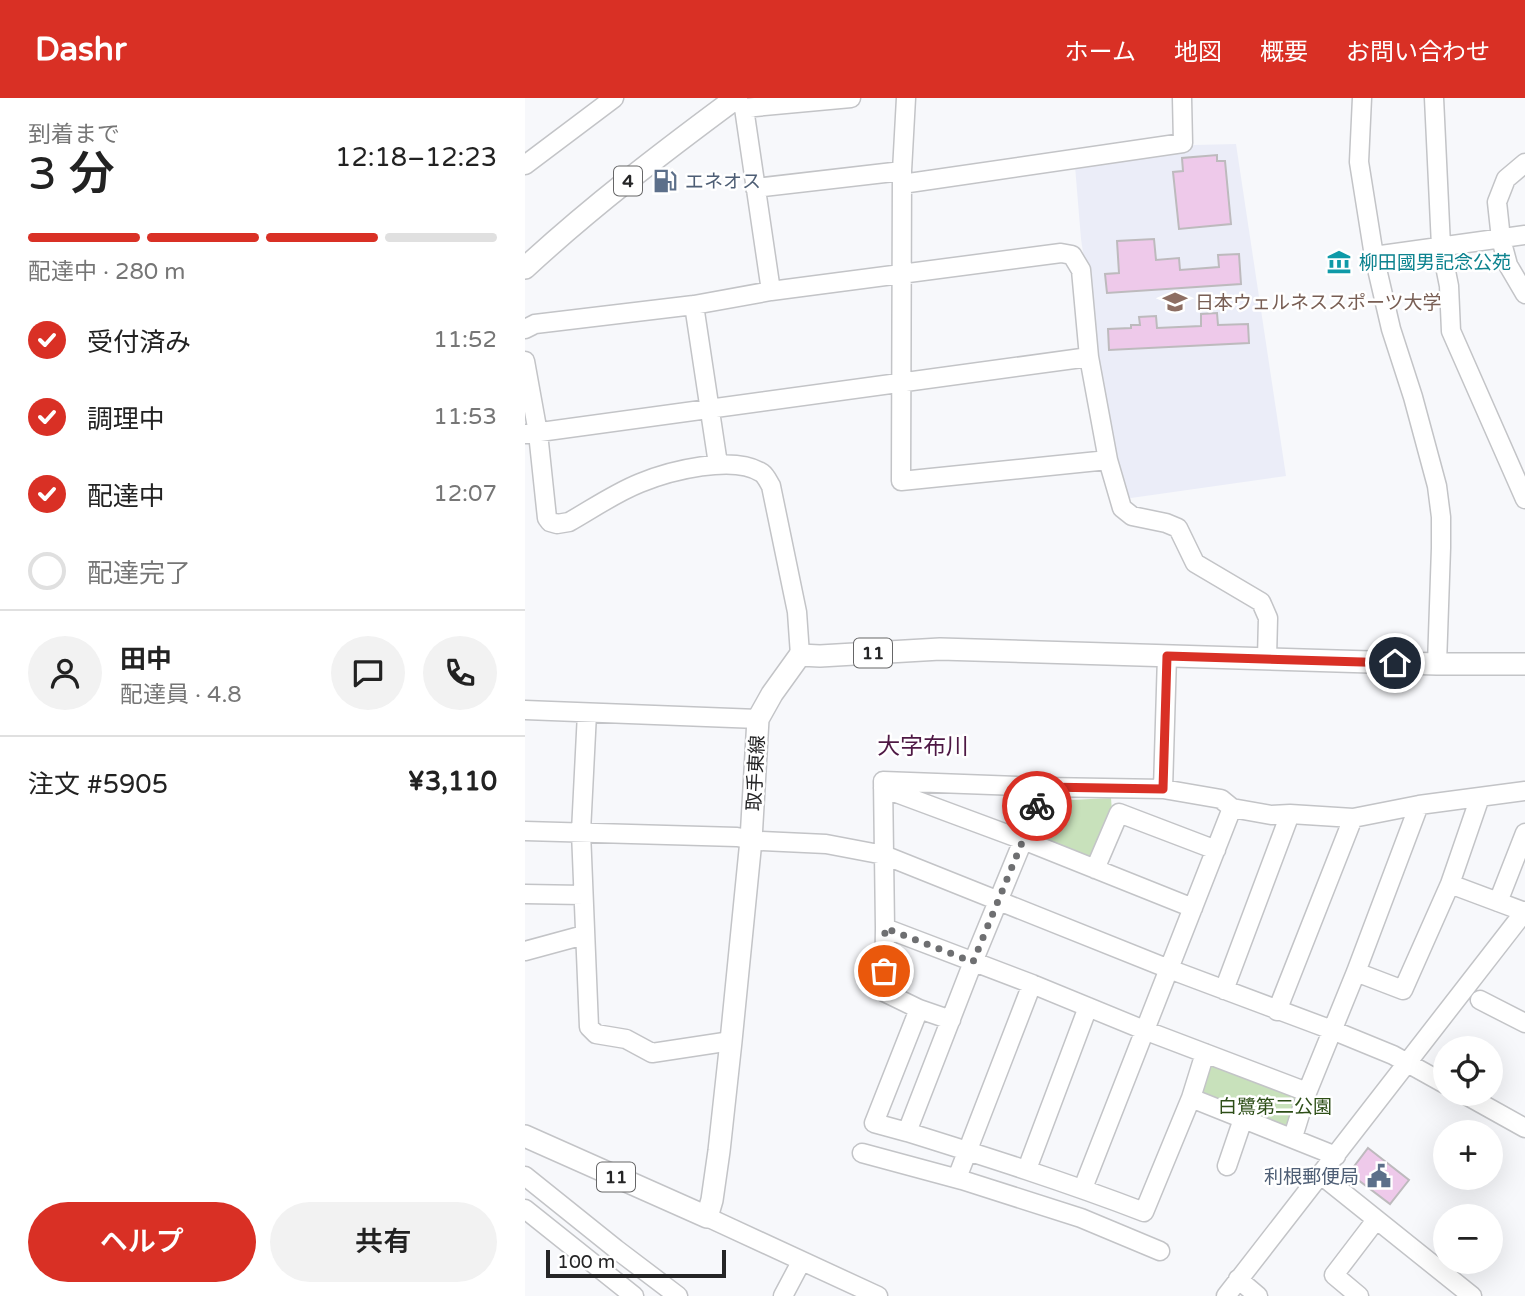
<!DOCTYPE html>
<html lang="ja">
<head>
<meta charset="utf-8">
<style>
  :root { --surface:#fff; --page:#f2f2f2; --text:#222; --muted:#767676; --line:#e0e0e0; --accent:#d93025 }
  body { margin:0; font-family:"Varela Round","Noto Sans JP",sans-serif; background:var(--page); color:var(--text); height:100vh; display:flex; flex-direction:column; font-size:26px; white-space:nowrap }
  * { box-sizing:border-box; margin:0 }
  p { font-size:23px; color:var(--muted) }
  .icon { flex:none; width:38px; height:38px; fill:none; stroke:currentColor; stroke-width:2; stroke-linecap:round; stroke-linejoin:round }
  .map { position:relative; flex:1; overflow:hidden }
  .sheet { display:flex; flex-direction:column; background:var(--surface); width:525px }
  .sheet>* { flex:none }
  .fabs { position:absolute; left:908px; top:938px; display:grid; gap:14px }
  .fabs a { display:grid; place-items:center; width:70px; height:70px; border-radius:50%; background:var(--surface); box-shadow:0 7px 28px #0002; font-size:35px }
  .scale { position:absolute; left:21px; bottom:18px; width:180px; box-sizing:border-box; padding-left:7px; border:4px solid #252526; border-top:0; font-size:19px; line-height:24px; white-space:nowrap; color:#252526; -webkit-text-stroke:5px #fff; paint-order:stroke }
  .pin { position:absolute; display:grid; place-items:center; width:60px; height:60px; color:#fff; margin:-30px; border:4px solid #fff; border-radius:50%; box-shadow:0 2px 7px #0007 }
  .courier { position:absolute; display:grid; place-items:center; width:70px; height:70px; margin:-35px; border:5px solid #d93025; border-radius:50%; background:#fff; color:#222; box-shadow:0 2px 9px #0007 }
  .head em { font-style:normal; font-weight:600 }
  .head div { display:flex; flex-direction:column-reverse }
  .head { display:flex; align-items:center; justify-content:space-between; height:119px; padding:0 28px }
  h1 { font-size:46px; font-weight:600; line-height:52px }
  .bar { display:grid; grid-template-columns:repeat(4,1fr); gap:10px 7px; align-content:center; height:84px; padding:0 28px }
  .bar i { height:9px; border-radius:5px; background:var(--line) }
  .bar .active { background:var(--accent) }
  .bar p { grid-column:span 4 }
  .line { display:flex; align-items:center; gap:18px; padding:0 28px; border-top:2px solid var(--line) }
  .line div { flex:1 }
  .round { display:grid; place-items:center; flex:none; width:74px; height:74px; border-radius:37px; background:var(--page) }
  ol { padding:0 28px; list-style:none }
  li { display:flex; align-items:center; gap:21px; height:77px }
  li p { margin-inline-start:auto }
  li .icon { padding:7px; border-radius:50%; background:var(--accent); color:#fff; stroke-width:4 }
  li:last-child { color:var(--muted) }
  li i { width:38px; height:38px; border:4px solid var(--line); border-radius:50% }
  .cta { display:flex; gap:14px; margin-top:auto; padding:14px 28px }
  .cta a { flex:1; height:80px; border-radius:42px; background:var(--accent); color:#fff; font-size:28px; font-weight:600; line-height:80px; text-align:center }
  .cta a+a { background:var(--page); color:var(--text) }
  header { display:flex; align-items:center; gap:42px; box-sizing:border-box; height:98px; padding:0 35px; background:var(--accent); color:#fff }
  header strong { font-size:33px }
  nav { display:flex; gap:38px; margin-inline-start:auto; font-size:24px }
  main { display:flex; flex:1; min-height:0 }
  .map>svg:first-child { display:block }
</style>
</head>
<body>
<header>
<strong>Dashr</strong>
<nav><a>ホーム</a><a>地図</a><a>概要</a><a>お問い合わせ</a></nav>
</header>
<main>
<section class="sheet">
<div class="head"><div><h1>3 分</h1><p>到着まで</p></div><em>12:18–12:23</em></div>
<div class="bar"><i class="active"></i><i class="active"></i><i class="active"></i><i></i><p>配達中 · 280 m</p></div>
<ol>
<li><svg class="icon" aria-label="check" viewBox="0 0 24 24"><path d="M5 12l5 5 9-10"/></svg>受付済み<p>11:52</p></li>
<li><svg class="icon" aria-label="check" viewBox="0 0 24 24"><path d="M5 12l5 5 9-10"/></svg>調理中<p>11:53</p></li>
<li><svg class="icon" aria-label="check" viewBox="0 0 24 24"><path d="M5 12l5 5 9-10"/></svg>配達中<p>12:07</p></li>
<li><i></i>配達完了</li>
</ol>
<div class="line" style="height:126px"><a class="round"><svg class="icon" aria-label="person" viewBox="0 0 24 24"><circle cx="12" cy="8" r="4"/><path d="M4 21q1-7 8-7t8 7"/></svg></a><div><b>田中</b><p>配達員 · 4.8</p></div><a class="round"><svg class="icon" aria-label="chat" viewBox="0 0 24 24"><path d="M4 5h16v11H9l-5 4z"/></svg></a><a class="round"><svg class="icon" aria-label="phone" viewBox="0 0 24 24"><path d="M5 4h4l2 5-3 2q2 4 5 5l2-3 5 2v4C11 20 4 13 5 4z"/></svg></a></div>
<div class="line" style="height:91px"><div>注文 #5905</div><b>¥3,110</b></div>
<div class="cta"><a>ヘルプ</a><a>共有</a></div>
</section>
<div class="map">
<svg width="1000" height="1198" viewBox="0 0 1000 1198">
  <rect width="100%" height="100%" fill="#f7f8fb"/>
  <path fill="#ebedf8" d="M711 46 761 378 599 401 591 372 556 141 550 68 669 47Z"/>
  <path fill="#c8e1bb" d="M586 700 587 713 567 763 508 739 525 703Z
    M682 959 781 997 763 1036 670 998Z"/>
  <path fill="#eec9ea" stroke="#bdbabd" stroke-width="2" d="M692 57V63H700L706 126 654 131 648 74 658 73 657 60Z
    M629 141 631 162 654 160 655 172 694 169 693 157 714 156 716 186 582 195 580 176 594 175 592 143Z
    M692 215 693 227 723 226 724 245 584 252 583 231 606 230V227H615L614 219 631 218 632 230 676 228V216Z
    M843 1050 884 1082 865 1106 824 1075Z"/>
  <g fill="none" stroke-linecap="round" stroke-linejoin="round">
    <g stroke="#c3c4c7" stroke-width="21">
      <path id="minor" d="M381 0 377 73 376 383 583 362
        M837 0 834 64 849 158 866 231 888 299 912 388 916 419V450L912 566
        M909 0 916 148 924 188 926 233 1000 401
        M211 3 219 10 326 0
        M219 10 246 193
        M1000 65 981 81 972 104 976 141 983 167 1000 196
        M0 67 89 0
        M377 86 658 45 657 0
        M230 90 377 73
        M849 158 1000 137
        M169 207 193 366
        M0 231 10 226 169 207 246 193 536 155 547 157 556 172 564 259 583 362 597 410 607 418 641 425 653 430 670 465 736 504 743 520 742 560
        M0 263 13 335 22 420 25 424 32 426 44 424C67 411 90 395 115 385 144 373 209 356 237 375 241 378 243 383 246 388L272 514 275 557
        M0 336 564 259
        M0 612 233 621
        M62 615 56 734 64 929 71 936 101 941 127 955 206 943
        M520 689 448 864 382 1034C462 1059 541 1084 619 1114L666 1000 811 1058
        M358 690 498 742 668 810
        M638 691 642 558
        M0 733 212 739 235 743 301 746 359 757 644 871 807 932 868 957 920 986
        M570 771 594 715 691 752
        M925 786 1000 814
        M0 796 58 797
        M973 804 1000 735
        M360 830 507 886 619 932 782 994
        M0 853 59 837
        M831 874 878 892 925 786 955 699
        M699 892 765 716
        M955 902 1000 925
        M752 913 828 720
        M426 922 394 911 359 894 360 830 358 683 520 689 638 691 696 701 707 710 746 717 765 716 828 720 894 707 1000 693
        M939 996 1000 1030
        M666 1000 680 955
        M382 1034 349 1025 394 911
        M768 1039 781 997 831 874 894 707
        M337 1055 437 1082 556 1120 635 1153
        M702 1068 718 1021
        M502 1071 563 909
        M796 1077 947 1198
        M0 1078 91 1151 153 1198
        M432 1080 507 886
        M558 1090 707 710
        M0 1111 109 1198
        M182 1119 353 1198
        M713 1181 733 1198
        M258 1198 276 1164
        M701 1198 1000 813
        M834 1198 809 1177 851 1122"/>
    </g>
    <g stroke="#c3c4c7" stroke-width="24">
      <path id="major" d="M0 170C66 109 138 54 211 0
        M0 1038 182 1119 187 1102 194 1053 206 943 226 742 233 621 247 596 275 557 295 558 415 551 912 566H1000"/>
    </g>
    <use href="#minor" stroke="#fff" stroke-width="18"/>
    <use href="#major" stroke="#fff" stroke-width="21"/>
  </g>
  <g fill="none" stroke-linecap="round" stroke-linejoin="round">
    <path stroke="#6e6f71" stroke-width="7" stroke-dasharray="0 12.6" d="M359 873 360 830 448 864 512 708"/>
    <path stroke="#d93025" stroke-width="9" d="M512 708 520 689 638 691 642 558 870 565"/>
  </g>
  <defs>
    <g id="fuel-bare" transform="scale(1.89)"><path d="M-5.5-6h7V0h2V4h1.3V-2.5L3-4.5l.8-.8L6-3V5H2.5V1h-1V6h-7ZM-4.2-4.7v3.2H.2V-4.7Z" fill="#5c6f8a" stroke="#fff" stroke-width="2.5" paint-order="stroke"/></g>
    <g id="museum-bare" transform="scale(1.89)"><path d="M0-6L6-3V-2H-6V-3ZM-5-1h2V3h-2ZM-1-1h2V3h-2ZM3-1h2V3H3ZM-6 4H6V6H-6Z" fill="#0f9aa8" stroke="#fff" stroke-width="2.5" paint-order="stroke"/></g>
    <g id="university-bare" transform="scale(1.89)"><path d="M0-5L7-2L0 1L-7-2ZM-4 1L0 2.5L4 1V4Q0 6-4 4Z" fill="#8d6e63" stroke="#fff" stroke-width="2.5" paint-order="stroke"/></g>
    <g id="civic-bare" transform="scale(1.89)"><path d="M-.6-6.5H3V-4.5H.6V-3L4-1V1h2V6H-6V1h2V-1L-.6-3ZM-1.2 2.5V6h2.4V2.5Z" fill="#5c6f8a" stroke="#fff" stroke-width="2.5" paint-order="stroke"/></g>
  </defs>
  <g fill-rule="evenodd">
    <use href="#fuel-bare" x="140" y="83"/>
    <use href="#museum-bare" x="814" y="164"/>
    <use href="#university-bare" x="650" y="204"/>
    <use href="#civic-bare" x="854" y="1078"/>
  </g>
  <g text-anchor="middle" stroke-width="5" stroke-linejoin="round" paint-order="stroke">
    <g fill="#fff" stroke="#666667" stroke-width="2">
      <rect x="89" y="68.5" width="28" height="29" rx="5"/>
      <rect x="329" y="540.5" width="38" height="29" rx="5"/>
      <rect x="72" y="1064.5" width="38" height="29" rx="5"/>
    </g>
    <g font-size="18" font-weight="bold" fill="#252526">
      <text x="103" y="89">4</text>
      <text x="348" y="561">11</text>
      <text x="91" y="1085">11</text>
    </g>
    <g font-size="19" fill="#4e5e75" stroke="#fff" text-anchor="start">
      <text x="160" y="90">エネオス</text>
      <text x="834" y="1085" text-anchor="end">利根郵便局</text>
    </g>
    <g font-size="19" fill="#0d838f" stroke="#fff" text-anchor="start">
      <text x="834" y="171">柳田國男記念公苑</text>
    </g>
    <g font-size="19" fill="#785e54" stroke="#fff" text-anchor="start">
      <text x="670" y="211">日本ウェルネススポーツ大学</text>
    </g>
    <g font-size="19" fill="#252526" stroke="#fff">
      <text transform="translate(230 675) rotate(-87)" y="7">取手東線</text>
    </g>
    <g font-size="19" fill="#2d4e17" stroke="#fff">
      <text x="750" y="1015">白鷺第二公園</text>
    </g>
    <g font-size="23" fill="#4e1844" stroke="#fff">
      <text x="398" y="656">大字布川</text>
    </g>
  </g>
</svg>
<div class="fabs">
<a><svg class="icon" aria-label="locate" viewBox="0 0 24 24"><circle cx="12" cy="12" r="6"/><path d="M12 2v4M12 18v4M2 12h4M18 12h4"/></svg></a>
<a>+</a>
<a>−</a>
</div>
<div class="scale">100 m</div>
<div class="pin" style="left:359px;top:873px;background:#ea580c"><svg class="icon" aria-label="bag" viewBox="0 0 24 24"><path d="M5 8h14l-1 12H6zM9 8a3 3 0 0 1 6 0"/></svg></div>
<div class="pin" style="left:870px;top:565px;background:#1f2937"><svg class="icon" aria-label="home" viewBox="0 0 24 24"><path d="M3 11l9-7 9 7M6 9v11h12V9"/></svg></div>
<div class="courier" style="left:512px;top:708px"><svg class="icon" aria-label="bike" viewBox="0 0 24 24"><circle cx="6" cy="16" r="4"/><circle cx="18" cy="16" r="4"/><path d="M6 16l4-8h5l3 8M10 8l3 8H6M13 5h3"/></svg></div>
</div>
</main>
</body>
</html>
